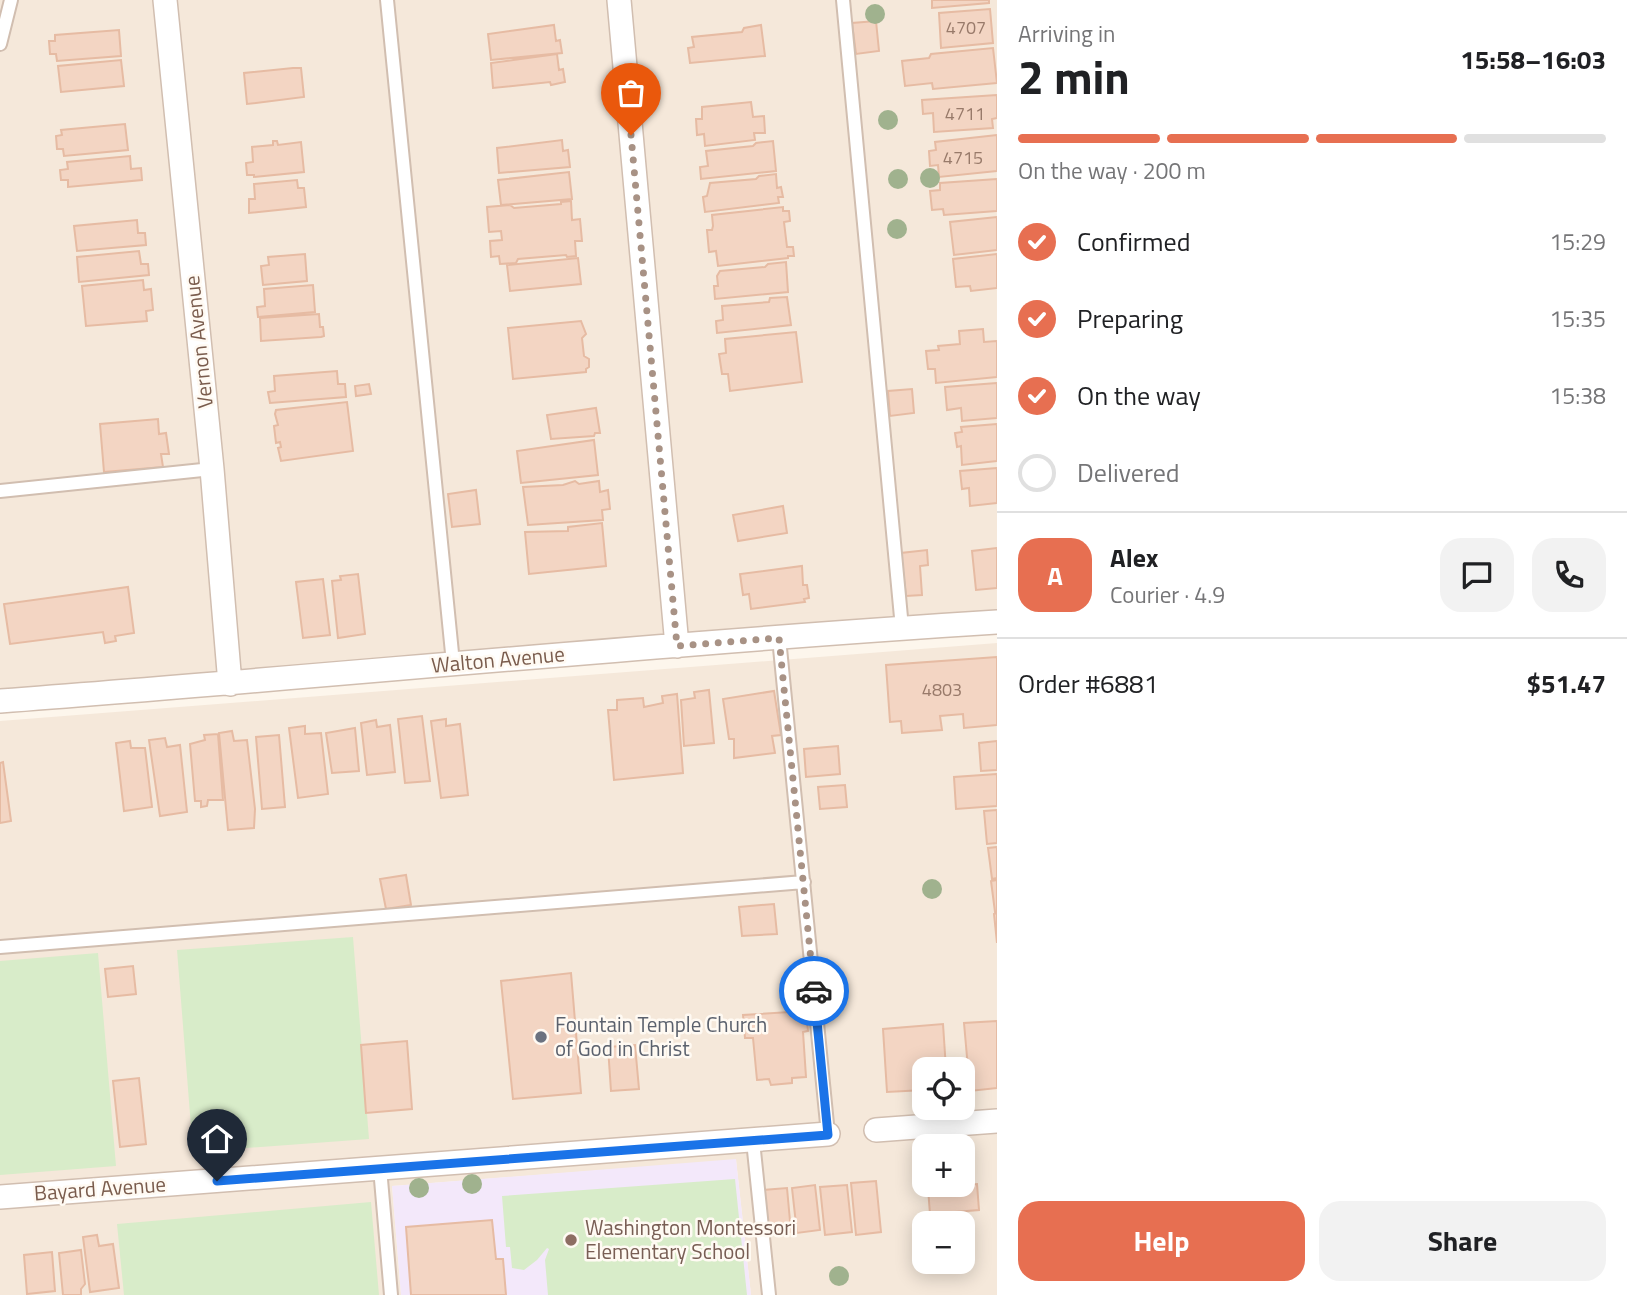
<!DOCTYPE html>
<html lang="en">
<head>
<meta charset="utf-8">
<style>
  :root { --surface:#fff; --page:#f2f2f2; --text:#202124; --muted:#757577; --line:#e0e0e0; --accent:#e76f51 }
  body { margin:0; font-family:"Titillium Web",sans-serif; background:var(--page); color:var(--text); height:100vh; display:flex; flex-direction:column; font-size:26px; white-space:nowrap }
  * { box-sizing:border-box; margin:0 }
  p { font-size:23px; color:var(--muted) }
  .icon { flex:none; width:38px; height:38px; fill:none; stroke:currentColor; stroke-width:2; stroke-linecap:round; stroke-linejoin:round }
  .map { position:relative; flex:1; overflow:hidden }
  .side { display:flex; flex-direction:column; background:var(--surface); width:630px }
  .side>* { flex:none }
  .buttons { position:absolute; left:912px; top:1057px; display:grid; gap:14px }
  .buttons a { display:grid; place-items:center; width:63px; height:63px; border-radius:14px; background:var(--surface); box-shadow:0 4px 18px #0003; font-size:35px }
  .pin { position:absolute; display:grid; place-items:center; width:60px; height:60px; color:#fff; margin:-72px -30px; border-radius:50% 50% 50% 0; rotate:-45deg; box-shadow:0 0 7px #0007 }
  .pin .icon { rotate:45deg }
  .courier { position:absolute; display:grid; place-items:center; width:70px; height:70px; margin:-35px; border:5px solid #1a73e8; border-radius:50%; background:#fff; color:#222; box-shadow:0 2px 9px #0007 }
  .head em { font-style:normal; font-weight:700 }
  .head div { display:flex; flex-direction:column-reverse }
  .head { display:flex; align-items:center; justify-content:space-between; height:119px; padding:0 21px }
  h1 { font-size:46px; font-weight:700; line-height:52px }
  .bar { display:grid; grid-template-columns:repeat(4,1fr); gap:10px 7px; align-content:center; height:84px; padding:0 21px }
  .bar i { height:9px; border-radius:5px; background:var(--line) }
  .bar .current { background:var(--accent) }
  .bar p { grid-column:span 4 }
  .line { display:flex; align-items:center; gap:18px; padding:0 21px; border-top:2px solid var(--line) }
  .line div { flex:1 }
  .round { display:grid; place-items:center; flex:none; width:74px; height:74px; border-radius:21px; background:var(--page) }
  ol { padding:0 21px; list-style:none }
  li { display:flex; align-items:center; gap:21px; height:77px }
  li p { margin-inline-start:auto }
  li .icon { padding:7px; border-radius:50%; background:var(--accent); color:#fff; stroke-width:4 }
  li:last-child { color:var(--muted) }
  li i { width:38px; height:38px; border:4px solid var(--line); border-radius:50% }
  .button { display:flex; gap:14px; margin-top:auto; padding:14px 21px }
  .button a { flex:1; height:80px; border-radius:21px; background:var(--accent); color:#fff; font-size:28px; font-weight:700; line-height:80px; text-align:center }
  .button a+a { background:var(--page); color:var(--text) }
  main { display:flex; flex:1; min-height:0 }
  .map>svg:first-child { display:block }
</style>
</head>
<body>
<main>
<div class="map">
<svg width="997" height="1295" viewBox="0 0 997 1295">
  <rect width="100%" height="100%" fill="#fdf6ec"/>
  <path fill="#f5e8da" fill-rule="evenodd" d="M0 0H997V623L0 701Z
    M997 643V1295H751L736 1160 392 1186 401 1295H0V721ZM924 1069H962V1108H924ZM924 1146H962V1185H924ZM924 1223H962V1262H924Z"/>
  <path fill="#f3e8fa" d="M736 1159 751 1295H401L392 1186Z"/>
  <path fill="#d8ecc9" d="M353 937 369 1139 193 1152 177 950Z
    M98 953 116 1166 0 1175V961Z
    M735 1179 747 1295H548L545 1260 549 1249 547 1248 537 1260 524 1270 512 1268 510 1247H506L502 1196Z
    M371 1202 379 1295H124L117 1224Z"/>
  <path fill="#f3d5c3" stroke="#e6bba3" stroke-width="2" d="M932 0H989V3L932 8Z
    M990 9 993 43 941 48 939 13Z
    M876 21 879 51 856 54 852 23Z
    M554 25 556 41 560 40 562 53 491 60 488 34Z
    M761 25 765 56 690 63 688 48 694 47 692 37 742 32 744 28Z
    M119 30 121 56 57 61 56 54H50L49 41H55V35Z
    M993 48 997 83 933 89 932 83 905 86 902 61 929 58 931 54Z
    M557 54 559 70 563 69 565 82 551 85 550 82 493 88 491 63Z
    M121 60 124 86 61 92 58 66Z
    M293 68H301L304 97 247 104 244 73Z
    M997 95V118L992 119 993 128 934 132 933 113 923 114 922 100Z
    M751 102 753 117 764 116 765 133H754L755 140 705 146 704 134 697 135 696 119H702V107Z
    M125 124 128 150 64 156 63 149H57L56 136 62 135 61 130Z
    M997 135V171L939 177 938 165 930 166 929 151 936 150 935 142Z
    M562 140 563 151 568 150 570 167 499 173 497 148Z
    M273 141H277L278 145 301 142 304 172 254 177V175H247L246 163 253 162 252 147 273 145Z
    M773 141 776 171 701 179 700 167 708 166 706 151 753 146 756 143Z
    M130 156 131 169 141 168 142 180 68 187V180H61L60 170 68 169 67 162Z
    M569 172 572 199 501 205 498 180Z
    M776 174 777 188 781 187 783 197H778L779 203 705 212 703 197 707 196 710 183 756 179 759 176Z
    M997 179V211L944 215 943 209 932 210 930 191 940 190V183Z
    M297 180 298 188H304L306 207 249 213V199H255L254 184Z
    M571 201 572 220 580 219 582 241H575L576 256 567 257 566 255 518 259 516 263 500 264 499 256 491 257 490 241 502 240 501 231 489 232 487 207 510 205 514 208 561 204V202Z
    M783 207V211H789L790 221 784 222 787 247H793L794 256H788V258L718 266 716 251 709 252 707 230H712L713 226 712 215Z
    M997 217V250L954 255 950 222Z
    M137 220 138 233H145L146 245 77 251 74 226Z
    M139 251 141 264H148L149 275 79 282 77 257Z
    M305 254 307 281 263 285 261 266 269 265 268 257Z
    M997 254V288L971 291 970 286 956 287 953 259Z
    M578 258 581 284 510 291 507 265Z
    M786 262 788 292 715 299 714 286H718L717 276 720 271 765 267 768 264Z
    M143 280 144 290 151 289 153 310 146 311 147 321 86 326 82 286Z
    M313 285 315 312 258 317 257 307 265 306 264 289Z
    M787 297 791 325 717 333 716 321 723 320 722 306 769 302 770 298Z
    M319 314 320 327H323L324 336 321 337 261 341 260 318Z
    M581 321 586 334 582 338 584 356 589 359V367L586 369V372L513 379 508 328Z
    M983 329 984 342 997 341V377L936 383 935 369H928L926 351 939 350 938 346 960 344 959 331Z
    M796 332 802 382 730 391 728 374H722L719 354 726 353 725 339Z
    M337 371 338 384H345L346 397 270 403 268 392 275 391 274 376Z
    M997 383V418L962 421 961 408 947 410 945 387Z
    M369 384 371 394 356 396 355 386Z
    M912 389 914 413 890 416 888 391Z
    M347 402 353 451 281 461 278 448 281 447 280 442 276 443 274 426 278 425 275 414 276 410Z
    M596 408 600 433H595L594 436 551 439 547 415Z
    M158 419 159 434 166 433 169 454H161L163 467 104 472 100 424Z
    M997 424V461L962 465 961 446 957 447 955 433 962 432 961 427Z
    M594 440 598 475 521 483 517 451Z
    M997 468V503L970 506 969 488 962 489 960 471Z
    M575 481 579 484 599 481 600 492 608 490 610 509 602 510 603 520 528 525 523 487 563 485Z
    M476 490 480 524 452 527 448 494Z
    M783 506 787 533 738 541 733 515Z
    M602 523 606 566 529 574 525 532 568 531V527Z
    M997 548V588L976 590 972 551Z
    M927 550 928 565 920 566 922 595 906 596 901 553Z
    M802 566 803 585H807L809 598 804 599 805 602 751 609 749 594 743 595 740 574Z
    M358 574 365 634 338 638 332 581 341 580 340 576Z
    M323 579 330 635 303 638 296 582Z
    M128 587 134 633 115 636 116 641 105 643 103 632 10 644 4 604Z
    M997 657V725L964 728 963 714 940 716 942 730 902 733 901 721 890 722 886 665Z
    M709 690 714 743 684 746 681 700 695 698 694 692Z
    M774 691 781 735 772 736 775 753 734 758V739H729L723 699Z
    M677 694 683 773 614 780 608 710H617V700L643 698 644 707 663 703 662 696Z
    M422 716 430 781 405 783 398 719Z
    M446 719V726L460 724 468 795 441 798 431 721Z
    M376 720 377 727 390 725 395 772 367 775 361 723Z
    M305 726V734L321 733 328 794 298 798 289 728Z
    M355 728 359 771 332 773 326 733Z
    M232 731 234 741 247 740 255 809 254 828 228 830 219 733Z
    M218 734 223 800H208L207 806 201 807V801H195L190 744 205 740 204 735Z
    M279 735 285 807 262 809 256 737Z
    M165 738 167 747 180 745 187 812 160 816 149 740Z
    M130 741 131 748H145L152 807 124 811 116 743Z
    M997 741V770L981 771 979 743Z
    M838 746 840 774 806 777 804 749Z
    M3 762 11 821 0 823V763Z
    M997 774V806L956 809 954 777Z
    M845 785 847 807 820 809 818 787Z
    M997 810V843L987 844 984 811Z
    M997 847V878L992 879 988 848Z
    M406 875 411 905 386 909 380 879Z
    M997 880V911L995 912 991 881Z
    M774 904 777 934 742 936 739 907Z
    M997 913V943L994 914Z
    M133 966 136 994 108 997 105 969Z
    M571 973 581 1093 513 1099 501 981Z
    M806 1011 808 1031 803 1032 806 1077 792 1078V1083L771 1085 769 1079 757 1080 753 1038H745L743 1015Z
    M997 1021V1088L970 1091 964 1023Z
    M943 1024 946 1069H924V1090L887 1092 883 1029Z
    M407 1041 412 1109 366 1113 361 1045Z
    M635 1045 639 1089 611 1091 608 1047Z
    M139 1078 146 1144 120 1147 113 1081Z
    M876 1181 881 1232 856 1235 851 1183Z
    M977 1184 979 1210 930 1214 928 1188Z
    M815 1185 820 1230 797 1233 792 1188Z
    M847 1185 852 1232 825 1235 820 1187Z
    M787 1188 791 1232 768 1234 763 1190Z
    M492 1220 496 1259H503L506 1295H411L406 1227Z
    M97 1235 99 1246 113 1244 119 1288 90 1292 83 1237Z
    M962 1242H969L971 1268 924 1272 922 1246H924V1262H962Z
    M81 1250 85 1284 81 1289V1295H63L59 1253Z
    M52 1252 55 1291 27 1294 24 1255Z"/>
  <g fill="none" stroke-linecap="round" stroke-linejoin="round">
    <g stroke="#d1beb0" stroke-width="16">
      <path id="service" d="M387 0 453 663
        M843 0 902 628
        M0 44 11 0
        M0 491 212 469
        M779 638 828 1134
        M0 947 804 882
        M753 1141 769 1295
        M380 1168 391 1295"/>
    </g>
    <g stroke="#d1beb0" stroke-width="26">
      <path id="minor" d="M165 0 212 469 230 684
        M619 0 677 646
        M0 701C332 676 664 643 997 622
        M876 1130 997 1121
        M0 1197 828 1134"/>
    </g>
    <use href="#service" stroke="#fff" stroke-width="12"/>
    <use href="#minor" stroke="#fff" stroke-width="23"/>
  </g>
  <g fill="#a0b28e">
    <circle cx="875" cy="14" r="10"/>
    <circle cx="888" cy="120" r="10"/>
    <circle cx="930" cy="178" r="10"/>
    <circle cx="898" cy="179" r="10"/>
    <circle cx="897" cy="229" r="10"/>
    <circle cx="932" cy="889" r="10"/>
    <circle cx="472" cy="1184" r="10"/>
    <circle cx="419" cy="1188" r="10"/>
    <circle cx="839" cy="1276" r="10"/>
  </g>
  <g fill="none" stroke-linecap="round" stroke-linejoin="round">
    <path stroke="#a89285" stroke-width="7" stroke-dasharray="0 12.6" d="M631 135 677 646 779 638 814 991"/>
    <path stroke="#1a73e8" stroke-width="9" d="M217 1181 828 1135 814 991"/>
  </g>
  <circle fill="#6b7280" stroke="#fffaf3" stroke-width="2.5" cx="541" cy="1037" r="7"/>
  <circle fill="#8d6e63" stroke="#fffaf3" stroke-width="2.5" cx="571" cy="1240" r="7"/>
  <g text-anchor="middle" stroke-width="5" stroke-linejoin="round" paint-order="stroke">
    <g font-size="18" fill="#987a6a">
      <text x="966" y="34">4707</text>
      <text x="965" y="120">4711</text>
      <text x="963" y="164">4715</text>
      <text x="942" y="696">4803</text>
    </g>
    <g font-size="21" fill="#7a5c4d" stroke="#fffaf3">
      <text transform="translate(199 342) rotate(-96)" y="7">Vernon Avenue</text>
      <text transform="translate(498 660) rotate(-5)" y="7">Walton Avenue</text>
      <text transform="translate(100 1189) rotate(-4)" y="7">Bayard Avenue</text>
    </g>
    <g font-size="21" fill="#5b616d" stroke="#fffaf3" text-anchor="start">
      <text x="555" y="1032">Fountain Temple Church<tspan x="555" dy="24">of God in Christ</tspan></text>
    </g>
    <g font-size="21" fill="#785e54" stroke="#fffaf3" text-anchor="start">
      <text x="585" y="1235">Washington Montessori<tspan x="585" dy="24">Elementary School</tspan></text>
    </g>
  </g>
</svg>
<div class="buttons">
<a><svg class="icon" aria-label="locate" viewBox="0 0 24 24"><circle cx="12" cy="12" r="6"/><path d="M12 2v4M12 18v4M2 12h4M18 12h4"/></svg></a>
<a>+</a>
<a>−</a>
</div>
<div class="pin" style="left:631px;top:135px;background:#ea580c"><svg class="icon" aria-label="bag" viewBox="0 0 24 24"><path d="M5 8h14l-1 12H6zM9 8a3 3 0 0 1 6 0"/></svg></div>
<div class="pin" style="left:217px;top:1181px;background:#1f2937"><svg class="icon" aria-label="home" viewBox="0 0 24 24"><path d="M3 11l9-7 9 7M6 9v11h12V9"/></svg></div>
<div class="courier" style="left:814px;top:991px"><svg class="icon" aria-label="car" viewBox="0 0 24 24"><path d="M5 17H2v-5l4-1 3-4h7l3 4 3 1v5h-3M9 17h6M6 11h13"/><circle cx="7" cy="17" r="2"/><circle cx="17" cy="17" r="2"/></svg></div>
</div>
<section class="side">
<div class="head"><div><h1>2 min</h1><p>Arriving in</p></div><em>15:58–16:03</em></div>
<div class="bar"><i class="current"></i><i class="current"></i><i class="current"></i><i></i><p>On the way · 200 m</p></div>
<ol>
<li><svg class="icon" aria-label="check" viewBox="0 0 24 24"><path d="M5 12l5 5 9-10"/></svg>Confirmed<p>15:29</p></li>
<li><svg class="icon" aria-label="check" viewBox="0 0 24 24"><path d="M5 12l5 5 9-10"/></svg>Preparing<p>15:35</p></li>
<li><svg class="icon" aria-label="check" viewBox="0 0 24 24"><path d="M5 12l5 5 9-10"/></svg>On the way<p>15:38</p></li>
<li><i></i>Delivered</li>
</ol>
<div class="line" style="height:126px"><b class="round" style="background:var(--accent);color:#fff">A</b><div><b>Alex</b><p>Courier · 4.9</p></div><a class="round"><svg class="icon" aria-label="chat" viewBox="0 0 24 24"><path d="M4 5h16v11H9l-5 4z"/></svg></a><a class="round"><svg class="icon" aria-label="phone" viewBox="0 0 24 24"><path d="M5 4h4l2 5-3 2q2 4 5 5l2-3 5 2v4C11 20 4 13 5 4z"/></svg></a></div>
<div class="line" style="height:91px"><div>Order #6881</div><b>$51.47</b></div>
<div class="button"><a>Help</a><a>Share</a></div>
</section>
</main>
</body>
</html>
